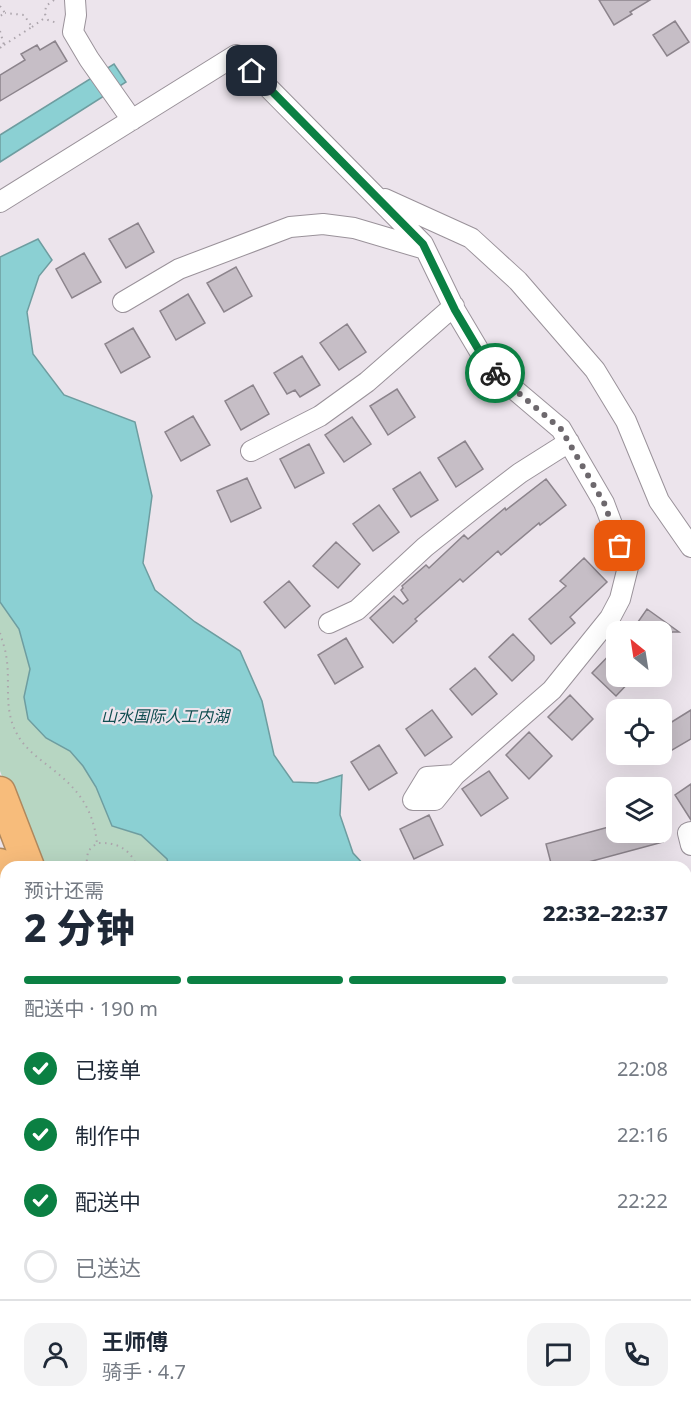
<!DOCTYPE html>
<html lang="zh">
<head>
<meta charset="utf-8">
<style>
  :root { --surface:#fff; --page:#f2f2f3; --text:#1f2937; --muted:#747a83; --line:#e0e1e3; --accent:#0b8043 }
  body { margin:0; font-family:"Noto Sans","Noto Sans SC",sans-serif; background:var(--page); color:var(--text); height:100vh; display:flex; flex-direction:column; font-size:22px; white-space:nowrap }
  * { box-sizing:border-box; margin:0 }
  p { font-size:20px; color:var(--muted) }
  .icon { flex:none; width:33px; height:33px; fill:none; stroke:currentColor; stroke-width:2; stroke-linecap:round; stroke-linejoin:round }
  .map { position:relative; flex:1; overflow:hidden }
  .details { position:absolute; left:0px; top:861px; width:692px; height:558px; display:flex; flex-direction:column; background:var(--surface); border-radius:18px 18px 0 0; box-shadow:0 6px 24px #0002 }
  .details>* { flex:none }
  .needle { width:39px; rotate:330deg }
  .buttons { position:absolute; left:606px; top:621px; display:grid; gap:12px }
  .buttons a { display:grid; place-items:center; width:66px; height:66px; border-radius:12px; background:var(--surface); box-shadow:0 6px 24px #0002; font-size:30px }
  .pin { position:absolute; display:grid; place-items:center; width:51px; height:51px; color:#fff; margin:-26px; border-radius:12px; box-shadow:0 3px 9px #0006 }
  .courier { position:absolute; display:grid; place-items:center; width:60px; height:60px; margin:-30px; border:4px solid #0b8043; border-radius:50%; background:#fff; color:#222; box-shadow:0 2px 8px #0007 }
  .headline em { font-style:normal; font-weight:800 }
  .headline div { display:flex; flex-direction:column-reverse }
  .headline { display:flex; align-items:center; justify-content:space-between; height:102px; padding:0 24px }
  h1 { font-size:39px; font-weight:800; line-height:45px }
  .bar { display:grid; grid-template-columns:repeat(4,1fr); gap:9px 6px; align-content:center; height:72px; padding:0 24px }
  .bar i { height:8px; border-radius:4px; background:var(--line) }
  .bar .on { background:var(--accent) }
  .bar p { grid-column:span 4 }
  .line { display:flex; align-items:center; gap:15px; padding:0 24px; border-top:2px solid var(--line) }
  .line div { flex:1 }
  .round { display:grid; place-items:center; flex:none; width:63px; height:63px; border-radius:18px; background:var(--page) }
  ol { padding:0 24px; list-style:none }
  li { display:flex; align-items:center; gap:18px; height:66px }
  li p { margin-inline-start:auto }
  li .icon { padding:6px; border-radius:50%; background:var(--accent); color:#fff; stroke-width:4 }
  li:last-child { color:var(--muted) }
  li i { width:33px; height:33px; border:3px solid var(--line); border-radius:50% }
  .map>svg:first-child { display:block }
</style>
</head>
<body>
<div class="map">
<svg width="691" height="1419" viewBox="0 0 691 1419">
  <rect width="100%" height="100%" fill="#ece4ec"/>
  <path fill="#b7d6c2" d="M0 602 19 629 30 669 24 697 46 738 70 751 83 766 96 787 112 826 141 835 167 859 169 867H37L0 771Z
    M0 944 6 961V1413H126L128 1419H0Z
    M195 1413H292L293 1419H197Z"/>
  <path fill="#8bd0d3" stroke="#6e9da0" stroke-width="1.5" d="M114 64 126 82 0 162V135Z
    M38 239 52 260 39 276 27 312 33 354 64 395 135 422 152 496 143 563 155 590 195 622 240 651 262 701 274 755 293 782 317 783 342 775 340 815 353 853 366 867H169L167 859 141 835 112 826 96 787 83 766 70 751 46 738 28 719 24 697 30 669 19 629 0 602V257Z
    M686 1294 691 1296V1342L686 1344Z
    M438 1413H535L541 1419H440Z"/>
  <path fill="#c6bec6" stroke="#8c848c" stroke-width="1.5" d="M599 0H650L630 12 632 14 614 25Z
    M675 21 689 42 667 56 653 35Z
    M55 41 67 61 0 101V75L25 60 21 54 37 45 40 50Z
    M138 223 154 252 126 268 109 239Z
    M84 253 101 282 72 298 56 269Z
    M236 267 252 296 224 312 207 283Z
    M188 294 205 323 176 340 160 311Z
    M347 324 366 352 339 370 320 343Z
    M133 328 150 357 121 373 105 344Z
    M302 356 320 385 300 397 295 390 287 394 274 373Z
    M253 385 269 414 241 430 225 401Z
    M397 389 415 417 388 435 370 406Z
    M193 416 210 445 181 461 165 432Z
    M352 417 371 444 344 462 325 435Z
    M465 441 483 469 456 487 438 458Z
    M309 444 324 473 295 488 280 459Z
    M420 472 438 500 411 517 393 489Z
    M247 478 261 508 231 522 217 491Z
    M546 479 566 505 540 525 539 523 501 555 498 551 463 582 460 579 415 619 417 621 393 643 370 618 394 596 403 604 408 600 401 590 403 588 402 586 426 565 429 568 464 535 468 539 505 508 506 510Z
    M379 505 399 532 373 551 353 524Z
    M336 542 360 564 338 588 313 566Z
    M584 558 607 582 570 617 575 623 551 644 529 619 566 586 560 581Z
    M289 581 310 606 285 628 264 602Z
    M647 609 679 632H672L662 646V632H631Z
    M513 634 534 656V660L512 681 489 657Z
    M346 638 363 667 335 684 318 655Z
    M616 648V676H635L616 696 592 673Z
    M475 668 497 694 472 715 450 689Z
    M570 695 593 719 572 740 548 717Z
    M432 710 452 737 425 756 406 729Z
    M691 710V739L662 756V728Z
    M529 732 552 756 529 779 506 755Z
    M379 745 397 773 369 790 351 762Z
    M489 771 508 798 481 816 462 789Z
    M691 784V820L675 795Z
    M429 815 443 845 414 859 400 829Z
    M616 825V832H660L663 842 570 867H552L546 844Z"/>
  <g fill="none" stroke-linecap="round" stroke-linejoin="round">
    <g stroke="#9a929a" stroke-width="22">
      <path id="minor" d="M75 0 76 15 73 32 89 59 132 120
        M385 199 471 238 518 281 595 370 626 421 659 501 691 547
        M0 202 236 55 423 244 455 310 490 369 561 429 604 503 628 567 620 599 610 618 552 690 455 775 435 800H413L427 777 455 775
        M123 302 179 269 290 227 323 224 354 228 425 249
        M251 451 320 416 367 382 454 306
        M329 623 357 610 425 547 478 505 520 473 569 442
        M691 832 688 833 691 845
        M686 926 691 925
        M686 1062 691 1061
        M686 1199 691 1197"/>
    </g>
    <g stroke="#af885e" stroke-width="33">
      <path id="highway" d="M0 792 29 867
        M0 864 6 881
        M156 1413 158 1419
        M186 1413 188 1419"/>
    </g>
    <path stroke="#aca5ac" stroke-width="2" stroke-dasharray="1.5 4.5" stroke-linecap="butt" d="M54 0 46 6 45 14 48 20 57 23
      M0 6 5 13 0 16
      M32 27 46 17
      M0 31 4 45 0 48
      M4 45 32 27 24 15 5 13
      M0 633C2 640 5 648 6 655 11 681 3 707 16 732 23 747 38 758 51 768 78 789 93 808 97 843
      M86 867 88 851 97 843C116 842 130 848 137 867
      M0 1327 6 1328
      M262 1413 264 1419
      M36 1419 48 1413"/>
    <use href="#minor" stroke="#fff" stroke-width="20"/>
    <use href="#highway" stroke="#f7bc7b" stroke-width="30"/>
  </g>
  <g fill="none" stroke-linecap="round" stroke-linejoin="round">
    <path stroke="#6d686d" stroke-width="6" stroke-dasharray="0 10.8" d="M495 373 561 429 604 503 620 546"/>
    <path stroke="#0b8043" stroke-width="8" d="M252 71 423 244 455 310 490 369 495 373"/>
  </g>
  <g text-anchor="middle" stroke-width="4.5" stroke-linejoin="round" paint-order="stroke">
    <g font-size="16" font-style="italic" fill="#0f4d50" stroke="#ece4ec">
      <text x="165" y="722">山水国际人工内湖</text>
    </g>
  </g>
</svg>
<div class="buttons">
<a><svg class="needle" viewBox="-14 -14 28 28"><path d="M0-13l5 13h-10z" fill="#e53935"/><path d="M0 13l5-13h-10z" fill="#747a83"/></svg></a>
<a><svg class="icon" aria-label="locate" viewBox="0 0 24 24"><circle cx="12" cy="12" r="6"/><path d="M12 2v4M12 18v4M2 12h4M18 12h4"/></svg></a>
<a><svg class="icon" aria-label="layers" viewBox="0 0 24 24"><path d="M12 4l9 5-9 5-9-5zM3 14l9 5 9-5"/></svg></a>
</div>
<div class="pin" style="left:620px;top:546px;background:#ea580c"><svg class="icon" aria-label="bag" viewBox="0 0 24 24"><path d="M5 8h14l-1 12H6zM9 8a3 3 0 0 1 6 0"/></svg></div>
<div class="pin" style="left:252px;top:71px;background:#1f2937"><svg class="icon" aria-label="home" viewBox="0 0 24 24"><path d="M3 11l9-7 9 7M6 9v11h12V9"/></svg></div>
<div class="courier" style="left:495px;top:373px"><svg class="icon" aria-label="bike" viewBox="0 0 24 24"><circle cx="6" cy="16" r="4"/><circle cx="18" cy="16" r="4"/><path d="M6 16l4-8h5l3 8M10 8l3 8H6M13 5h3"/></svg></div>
<section class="details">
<div class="headline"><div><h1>2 分钟</h1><p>预计还需</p></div><em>22:32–22:37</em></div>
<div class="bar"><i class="on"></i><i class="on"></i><i class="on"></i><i></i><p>配送中 · 190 m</p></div>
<ol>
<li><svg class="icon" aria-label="check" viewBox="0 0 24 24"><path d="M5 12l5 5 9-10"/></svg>已接单<p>22:08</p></li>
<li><svg class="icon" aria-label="check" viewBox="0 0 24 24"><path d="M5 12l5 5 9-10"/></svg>制作中<p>22:16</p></li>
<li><svg class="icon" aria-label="check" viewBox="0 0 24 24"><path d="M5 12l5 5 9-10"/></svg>配送中<p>22:22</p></li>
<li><i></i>已送达</li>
</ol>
<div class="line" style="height:108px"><a class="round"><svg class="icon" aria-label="person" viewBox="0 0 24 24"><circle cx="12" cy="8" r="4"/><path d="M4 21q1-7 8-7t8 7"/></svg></a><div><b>王师傅</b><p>骑手 · 4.7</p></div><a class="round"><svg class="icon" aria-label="chat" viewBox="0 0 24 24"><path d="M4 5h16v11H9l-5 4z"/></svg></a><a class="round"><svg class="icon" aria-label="phone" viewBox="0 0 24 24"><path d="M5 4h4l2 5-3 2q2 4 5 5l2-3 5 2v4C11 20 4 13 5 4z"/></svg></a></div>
</section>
</div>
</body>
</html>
